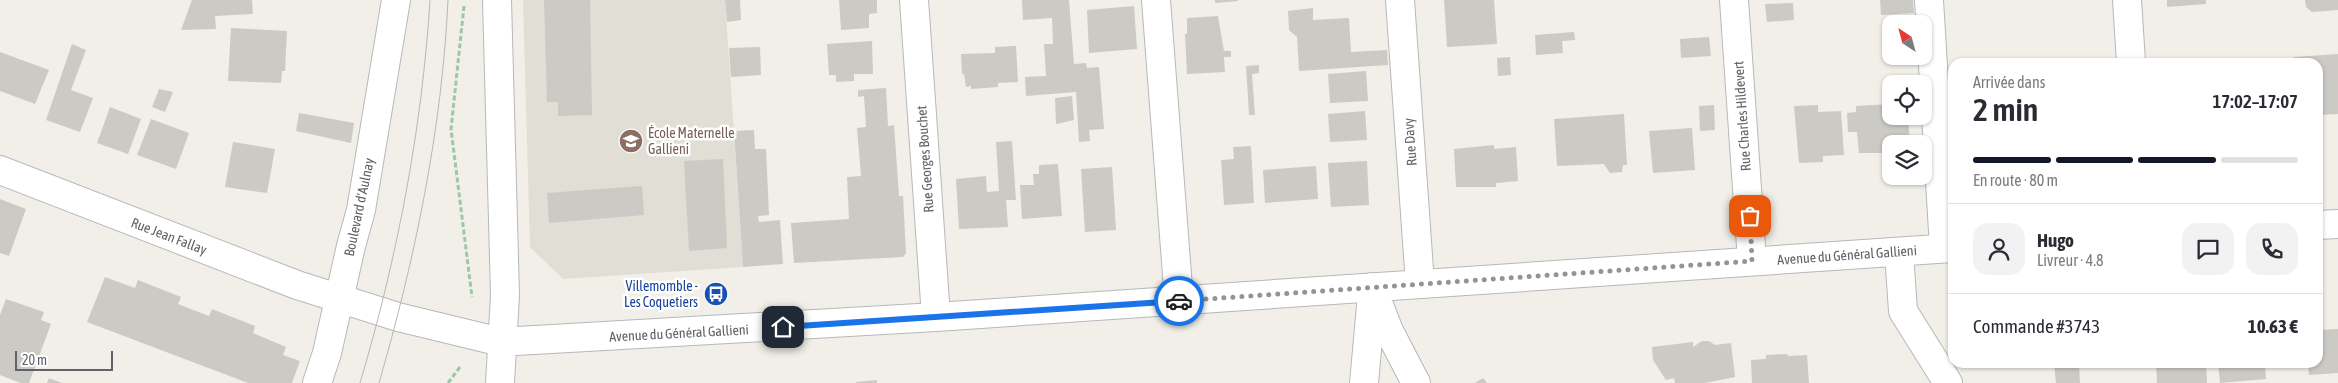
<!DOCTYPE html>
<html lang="fr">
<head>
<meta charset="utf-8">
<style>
  :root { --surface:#fff; --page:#f2f2f3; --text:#2b2b33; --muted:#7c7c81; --line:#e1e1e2; --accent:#111827 }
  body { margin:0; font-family:"Asap Condensed",sans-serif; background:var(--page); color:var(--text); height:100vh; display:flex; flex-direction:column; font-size:19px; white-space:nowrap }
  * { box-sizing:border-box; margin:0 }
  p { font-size:16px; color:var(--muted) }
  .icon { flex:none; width:28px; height:28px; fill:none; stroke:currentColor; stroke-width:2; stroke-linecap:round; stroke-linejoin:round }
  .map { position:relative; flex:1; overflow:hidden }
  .side { position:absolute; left:1948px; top:58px; width:375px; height:310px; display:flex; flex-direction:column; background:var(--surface); border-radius:15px; box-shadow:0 1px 4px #0004 }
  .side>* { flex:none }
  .needle { width:32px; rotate:324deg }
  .controls { position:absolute; left:1882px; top:15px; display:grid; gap:10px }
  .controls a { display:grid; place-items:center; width:50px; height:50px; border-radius:10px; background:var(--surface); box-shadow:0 1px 4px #0004; font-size:25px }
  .scale { position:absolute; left:15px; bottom:12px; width:98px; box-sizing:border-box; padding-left:5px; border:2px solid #5f6368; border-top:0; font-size:14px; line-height:18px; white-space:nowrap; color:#5f6368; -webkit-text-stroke:4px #fff; paint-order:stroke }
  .pin { position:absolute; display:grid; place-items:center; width:42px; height:42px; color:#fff; margin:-21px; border-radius:10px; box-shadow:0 2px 8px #0006 }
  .courier { position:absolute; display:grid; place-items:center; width:50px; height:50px; margin:-25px; border:4px solid #1a73e8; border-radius:50%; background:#fff; color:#222; box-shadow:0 1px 6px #0007 }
  .summary em { font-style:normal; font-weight:600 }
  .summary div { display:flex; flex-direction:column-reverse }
  .summary { display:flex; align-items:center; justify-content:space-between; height:85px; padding:0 25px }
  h1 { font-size:32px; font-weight:600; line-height:38px }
  .bar { display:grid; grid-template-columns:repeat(4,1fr); gap:8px 5px; align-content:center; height:60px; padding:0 25px }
  .bar i { height:6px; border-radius:4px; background:var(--line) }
  .bar .on { background:var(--accent) }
  .bar p { grid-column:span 4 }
  .line { display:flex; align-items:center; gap:12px; padding:0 25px; border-top:1px solid var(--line) }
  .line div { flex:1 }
  .round { display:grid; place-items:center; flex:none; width:52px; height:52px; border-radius:15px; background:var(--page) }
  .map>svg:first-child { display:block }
</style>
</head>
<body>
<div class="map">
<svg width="2338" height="383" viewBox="0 0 2338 383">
  <rect width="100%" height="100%" fill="#f1efe8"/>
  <path fill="#e1ded6" d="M523 0H725L743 267 563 279 530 247Z"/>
  <path fill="#cccac5" d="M192 0H252L253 14 215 16 216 29 181 30Z
    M544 0H590L592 115 558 116V102H547Z
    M725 0H740L741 20 727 22Z
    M839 0H877V13L869 14V28L841 30Z
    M1022 0H1069L1074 64 1086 63 1087 68 1099 67 1104 129 1089 130 1090 141 1079 142 1076 92 1026 96 1025 77 1046 76 1044 44H1053L1052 18 1023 20Z
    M1215 0H1238V1L1215 3Z
    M1444 0H1494L1497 44 1447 47Z
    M1880 0H1913L1914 13 1881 15Z
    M2167 0H2206V4L2167 7Z
    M2305 0H2338V10L2312 12 2306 7Z
    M1793 3 1794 20 1767 22 1765 4Z
    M1134 6 1137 49 1089 53 1087 10Z
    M1313 8V20L1349 18 1351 52 1387 50 1388 65 1299 71 1297 37 1289 30 1288 11Z
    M1218 16 1224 51H1231V57H1224L1225 72 1187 74 1185 34H1187V18Z
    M231 28 287 31 285 71H282L281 83 228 81Z
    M1574 32 1575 40 1562 41 1563 53 1536 55 1535 35Z
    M1709 37 1711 56 1681 58 1680 39Z
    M872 41 873 74H854V81L836 82V75H829L827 44Z
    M72 44 86 50 71 90 93 98 80 132 46 120Z
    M1016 46 1018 82 998 83V87L971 89V86L966 87 964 74H962L961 54 995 53V47Z
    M760 47 761 75 731 77 729 48Z
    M0 52 49 70 35 104 0 91Z
    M2338 54V114L2318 115V62H2295L2294 57Z
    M1510 57 1511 75 1498 76 1497 58Z
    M1259 65V73L1252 74 1255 115H1249L1246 66Z
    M1366 71 1368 101 1330 103 1328 74Z
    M886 88 888 126 894 125 899 196H903L906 253 903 257 794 263 791 223 849 219 847 177 861 176 857 128 866 127 864 96 858 97V90Z
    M159 89 173 92 165 112 152 107Z
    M1072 96 1074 120 1056 124 1055 98Z
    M1891 104V116H1908L1910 144H1891V153H1859L1857 132H1848L1847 113 1856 112V106Z
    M1714 105 1715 130 1700 131 1699 106Z
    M1818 105V112L1841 111 1844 155 1823 156V162L1799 163 1794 106Z
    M110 107 141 119 128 154 97 143Z
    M1365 111 1367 140 1330 142 1328 114Z
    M299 113 354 123 351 143 296 131Z
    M1624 114 1627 165H1623L1622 172 1610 173 1604 164 1557 166 1554 119Z
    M151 119 189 133 176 169 137 155Z
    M1692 128 1695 170 1653 173 1649 131Z
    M754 130 755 149H766L769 215 758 216 759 222 780 220 783 264 743 267 734 131Z
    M1012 141 1016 200H1006L1008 227 959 229 956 179 986 176 987 192 999 191 996 142Z
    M233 142 275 149 267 193 225 187Z
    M1494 145V149L1516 147 1518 181 1496 183V187H1456L1454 149Z
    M1251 146 1254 203 1224 205 1221 160 1234 159 1233 147Z
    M723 159 727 248 689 251 684 161Z
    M1367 161 1369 205 1331 207 1328 163Z
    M1058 164 1062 216 1022 219 1020 185H1034L1033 174H1039V165Z
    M1316 166 1318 199 1265 203 1263 170Z
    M1112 167 1116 230 1085 232 1081 169Z
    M642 186 644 215 549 223 547 193Z
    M0 199 26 209 9 256 0 253Z
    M105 277 135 288 138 280 181 297 178 304 209 316 212 309 255 326 253 333 286 347 283 355 300 361 292 383H248L87 322Z
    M6 299 44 312 41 320 51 324 29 383H21L0 375V315Z
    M2338 329V373L2309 375 2308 365 2293 366V362H2318V330Z
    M1702 341H1709L1715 345 1731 343 1735 377 1705 383H1675L1674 378 1666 380 1653 360 1652 347 1693 342V347Z
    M1787 354 1788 356 1807 355 1809 383H1752L1751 360 1766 359V355Z
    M1962 362H2006V365L1962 367Z
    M2054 362H2098V364L2079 365 2080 383H2056Z
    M2156 362H2206L2207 383H2157Z
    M2218 362H2265L2266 379 2220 383Z
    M49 378 62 383H47Z
    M1483 378 1487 383H1475Z
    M877 380V383H856V382Z"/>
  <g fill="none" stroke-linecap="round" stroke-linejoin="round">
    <g stroke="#b5b8bc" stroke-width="30">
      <path id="minor" d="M497 0 505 295 500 383
        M914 0 936 317
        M1156 0 1179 301
        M1400 0 1420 284
        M1734 0 1752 261
        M1929 0 1944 248
        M2127 0 2131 62
        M0 170 297 285 398 317 501 342 936 317 1952 248
        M2318 225 2338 224
        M1899 253 1903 311 1948 383
        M1372 287 1389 331 1416 383
        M317 383 327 353 351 246 361 210 396 0
        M1364 383 1372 295"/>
    </g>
    <path stroke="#9cc7a9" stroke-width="3" stroke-dasharray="5 2.5" stroke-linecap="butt" d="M464 6 451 129 472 297
      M448 383 460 367"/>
    <use href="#minor" stroke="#fff" stroke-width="28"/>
    <path stroke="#b6b7b8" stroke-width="1" d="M360 383C397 259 422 129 430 0
      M379 383C415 259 442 129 448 0"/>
  </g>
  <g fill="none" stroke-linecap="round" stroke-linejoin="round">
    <path stroke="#929495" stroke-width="5" stroke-dasharray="0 9" d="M1179 301 1752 261 1750 216"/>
    <path stroke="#1a73e8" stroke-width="6" d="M783 327 1179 301"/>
  </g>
  <defs>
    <g id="school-disc" transform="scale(1.25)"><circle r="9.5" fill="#8d6e63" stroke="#fff"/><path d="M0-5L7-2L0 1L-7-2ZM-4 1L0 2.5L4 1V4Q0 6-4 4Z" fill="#fff"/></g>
    <g id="bus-disc" transform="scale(1.25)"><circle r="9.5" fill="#1a4fb4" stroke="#fff"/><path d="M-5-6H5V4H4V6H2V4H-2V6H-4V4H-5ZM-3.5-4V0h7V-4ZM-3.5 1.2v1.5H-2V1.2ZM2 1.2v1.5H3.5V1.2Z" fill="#fff"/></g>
  </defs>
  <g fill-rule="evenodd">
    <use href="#school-disc" x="631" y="141"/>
    <use href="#bus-disc" x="716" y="294"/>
  </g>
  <g text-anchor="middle" stroke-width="5" stroke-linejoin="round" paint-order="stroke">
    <g font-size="14" fill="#5f6368" stroke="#fff">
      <text transform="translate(1742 116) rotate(-94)" y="5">Rue Charles Hildevert</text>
      <text transform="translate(1410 142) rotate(-94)" y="5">Rue Davy</text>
      <text transform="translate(925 159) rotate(-94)" y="5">Rue Georges Bouchet</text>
      <text transform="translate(359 207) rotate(-78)" y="5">Boulevard d'Aulnay</text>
      <text transform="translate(169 236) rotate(21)" y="5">Rue Jean Fallay</text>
      <text transform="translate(1847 255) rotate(-4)" y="5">Avenue du Général Gallieni</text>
      <text transform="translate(679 333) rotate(-3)" y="5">Avenue du Général Gallieni</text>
    </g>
    <g font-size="14" fill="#785e54" stroke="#fff" text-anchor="start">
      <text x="648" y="138">École Maternelle<tspan x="648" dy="16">Gallieni</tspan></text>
    </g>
    <g font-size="14" fill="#164399" stroke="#fff" text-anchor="end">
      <text x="698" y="291">Villemomble -<tspan x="698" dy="16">Les Coquetiers</tspan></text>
    </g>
  </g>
</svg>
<div class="controls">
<a><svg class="needle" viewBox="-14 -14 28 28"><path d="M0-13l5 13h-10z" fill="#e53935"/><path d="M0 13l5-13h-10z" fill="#7c7c81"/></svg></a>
<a><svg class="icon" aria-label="locate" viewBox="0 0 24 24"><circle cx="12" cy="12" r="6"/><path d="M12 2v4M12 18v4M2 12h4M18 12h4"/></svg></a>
<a><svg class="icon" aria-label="layers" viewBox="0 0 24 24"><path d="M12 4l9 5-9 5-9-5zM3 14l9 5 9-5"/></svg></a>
</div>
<div class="scale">20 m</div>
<div class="pin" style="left:1750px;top:216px;background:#ea580c"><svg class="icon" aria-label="bag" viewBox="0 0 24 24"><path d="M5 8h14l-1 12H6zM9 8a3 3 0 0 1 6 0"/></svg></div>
<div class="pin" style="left:783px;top:327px;background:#1f2937"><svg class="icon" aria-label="home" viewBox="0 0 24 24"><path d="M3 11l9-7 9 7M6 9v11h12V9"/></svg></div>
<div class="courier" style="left:1179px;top:301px"><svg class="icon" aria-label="car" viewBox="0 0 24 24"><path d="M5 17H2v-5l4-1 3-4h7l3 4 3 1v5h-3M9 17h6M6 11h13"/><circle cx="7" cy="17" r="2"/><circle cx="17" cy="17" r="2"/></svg></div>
<section class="side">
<div class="summary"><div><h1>2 min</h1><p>Arrivée dans</p></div><em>17:02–17:07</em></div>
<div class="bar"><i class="on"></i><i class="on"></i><i class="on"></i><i></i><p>En route · 80 m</p></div>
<div class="line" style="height:90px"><a class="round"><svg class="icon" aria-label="person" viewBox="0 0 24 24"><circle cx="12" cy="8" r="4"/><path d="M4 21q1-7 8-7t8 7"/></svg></a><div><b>Hugo</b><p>Livreur · 4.8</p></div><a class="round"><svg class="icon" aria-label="chat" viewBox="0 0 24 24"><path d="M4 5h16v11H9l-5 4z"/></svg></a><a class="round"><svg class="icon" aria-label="phone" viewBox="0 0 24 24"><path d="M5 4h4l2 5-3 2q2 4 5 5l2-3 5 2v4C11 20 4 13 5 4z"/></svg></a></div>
<div class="line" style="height:65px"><div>Commande #3743</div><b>10.63 €</b></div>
</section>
</div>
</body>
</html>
